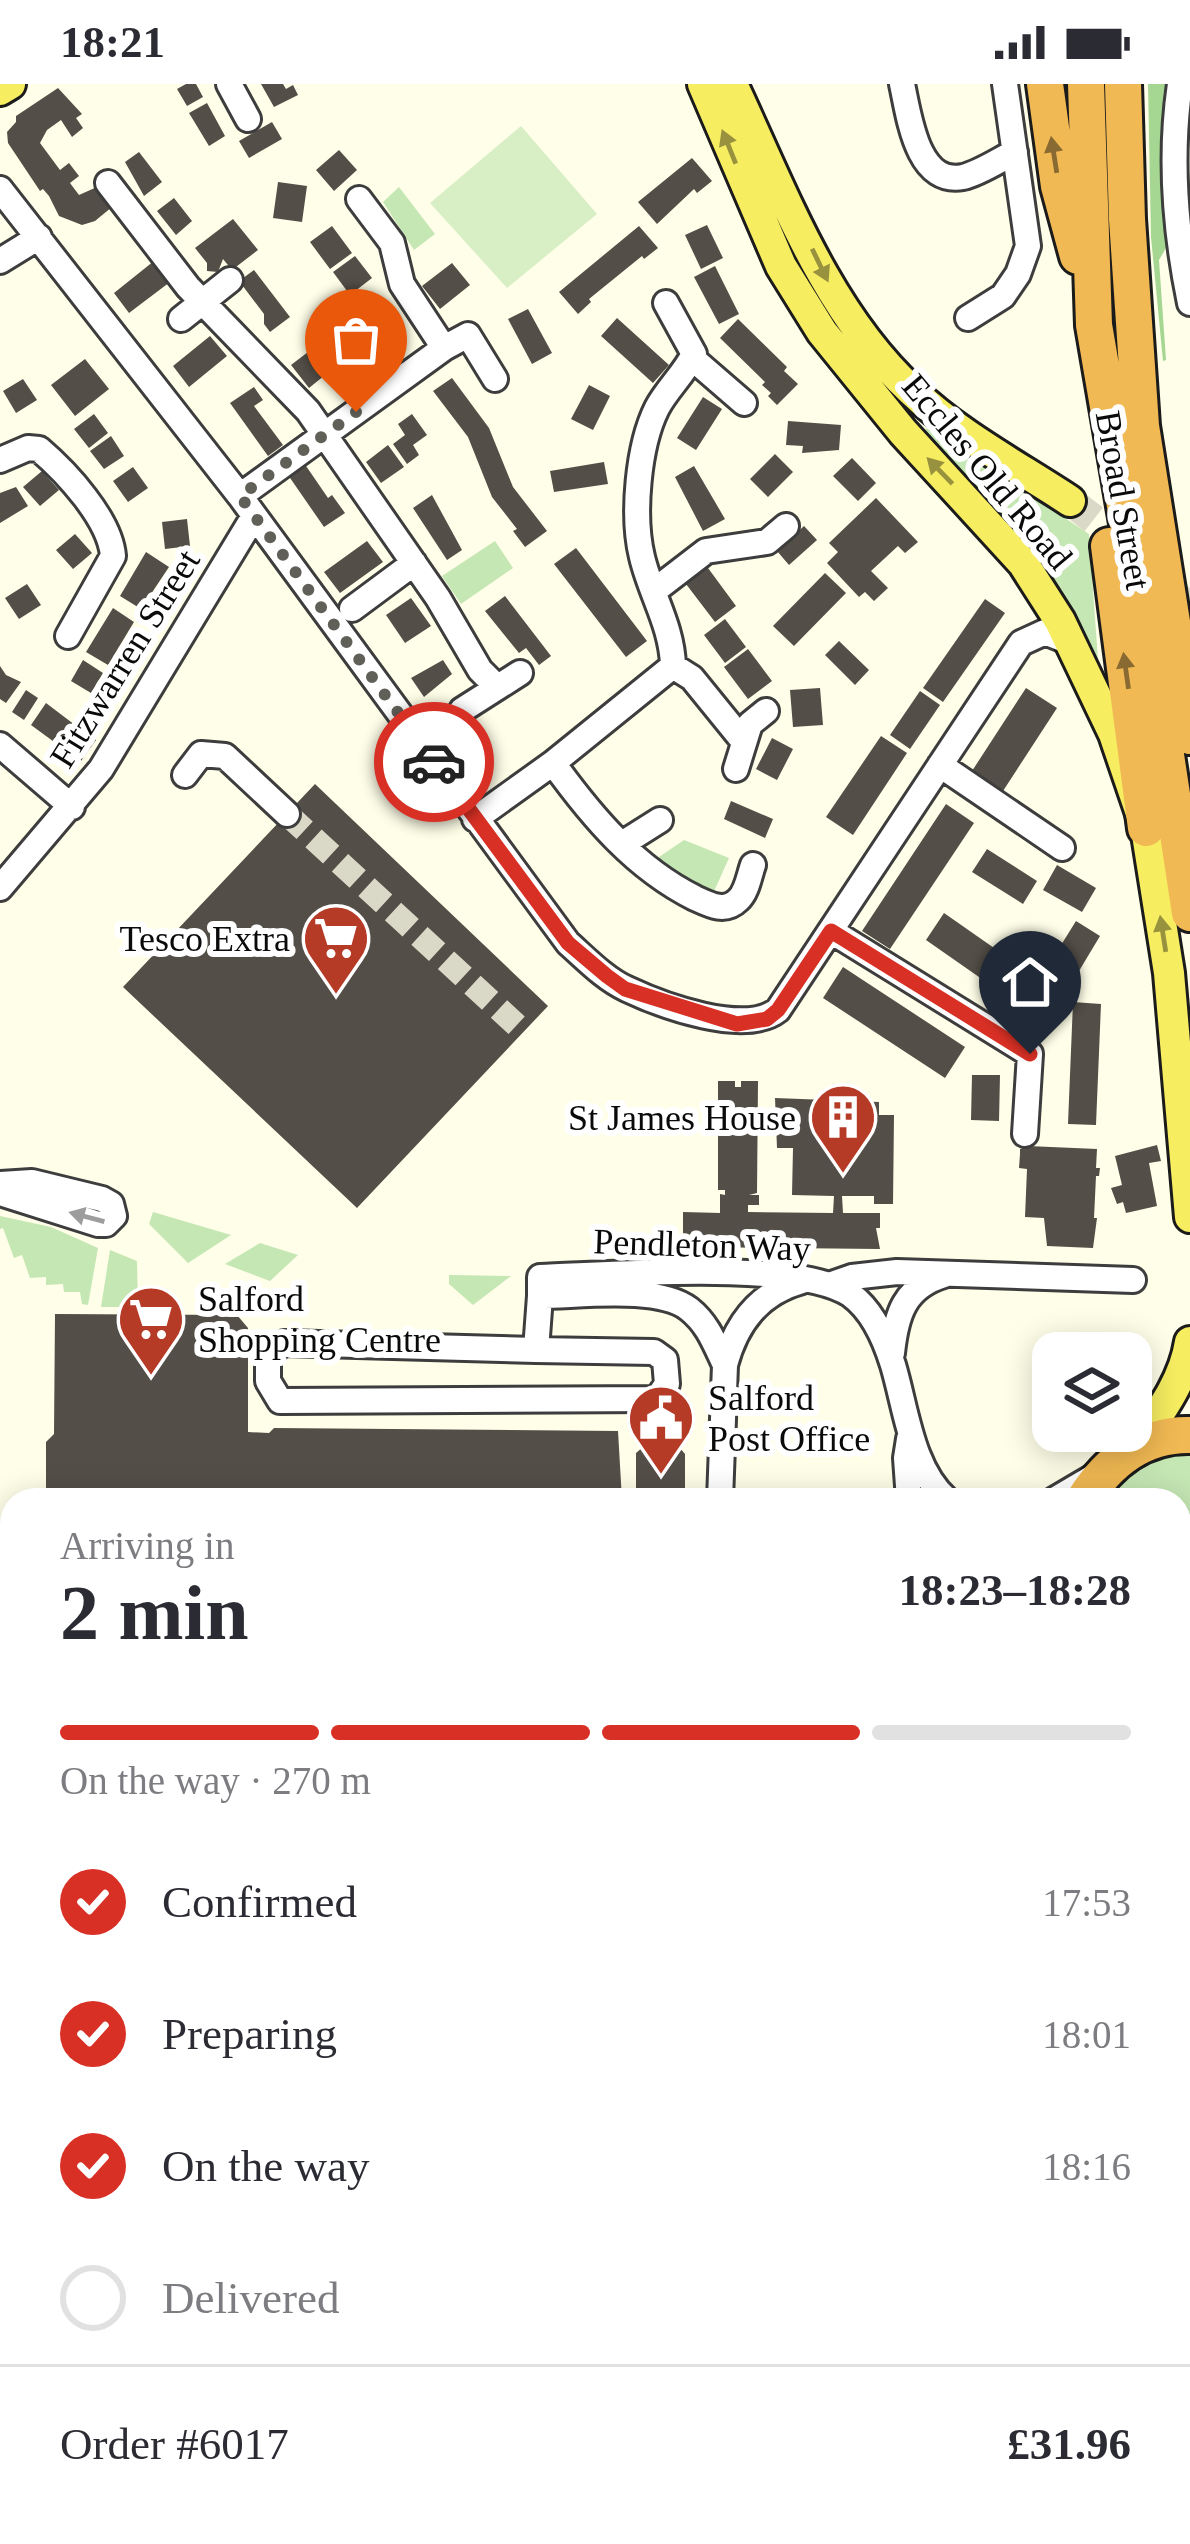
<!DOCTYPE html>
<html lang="en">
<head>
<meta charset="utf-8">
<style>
  :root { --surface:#fff; --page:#f2f2f3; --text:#2b2b33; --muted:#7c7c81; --line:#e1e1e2; --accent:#d93025 }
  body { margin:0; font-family:"Times New Roman",serif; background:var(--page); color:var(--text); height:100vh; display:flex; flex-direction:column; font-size:45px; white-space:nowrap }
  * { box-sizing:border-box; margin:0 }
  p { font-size:39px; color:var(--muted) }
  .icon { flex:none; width:66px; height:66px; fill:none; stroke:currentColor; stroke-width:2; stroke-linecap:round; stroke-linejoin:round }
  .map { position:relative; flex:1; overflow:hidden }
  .side { position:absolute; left:0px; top:1404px; width:1191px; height:1056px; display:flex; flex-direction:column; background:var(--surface); border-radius:36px 36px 0 0; box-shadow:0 6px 30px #0003 }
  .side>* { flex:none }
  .buttons { position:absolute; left:1032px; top:1248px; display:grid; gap:24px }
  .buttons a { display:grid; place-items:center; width:120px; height:120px; border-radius:24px; background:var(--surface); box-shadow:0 6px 30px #0003; font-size:60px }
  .pin { position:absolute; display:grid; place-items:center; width:102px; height:102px; color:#fff; margin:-123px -51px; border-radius:50% 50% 50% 0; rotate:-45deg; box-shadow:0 0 12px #0007 }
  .pin .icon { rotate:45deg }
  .courier { position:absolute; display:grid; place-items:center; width:120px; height:120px; margin:-60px; border:9px solid #d93025; border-radius:50%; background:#fff; color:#222; box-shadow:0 3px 15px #0007 }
  .overview em { font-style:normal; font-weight:700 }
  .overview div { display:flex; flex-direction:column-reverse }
  .overview { display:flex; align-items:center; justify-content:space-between; height:204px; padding:0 60px }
  h1 { font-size:78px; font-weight:700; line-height:90px }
  .bar { display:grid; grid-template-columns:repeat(4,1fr); gap:18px 12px; align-content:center; height:144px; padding:0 60px }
  .bar i { height:15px; border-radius:9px; background:var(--line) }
  .bar .active { background:var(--accent) }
  .bar p { grid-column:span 4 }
  .line { display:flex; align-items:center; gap:30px; padding:0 60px; border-top:3px solid var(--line) }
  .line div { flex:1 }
  ol { padding:0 60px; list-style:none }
  li { display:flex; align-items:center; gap:36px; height:132px }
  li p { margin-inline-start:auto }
  li .icon { padding:12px; border-radius:50%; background:var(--accent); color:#fff; stroke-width:4 }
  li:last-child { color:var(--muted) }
  li i { width:66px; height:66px; border:6px solid var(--line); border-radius:50% }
  .status { display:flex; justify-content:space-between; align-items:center; height:84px; padding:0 60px; background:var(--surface); direction:ltr }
  .status svg { height:33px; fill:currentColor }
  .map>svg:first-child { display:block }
</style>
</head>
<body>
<div class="status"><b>18:21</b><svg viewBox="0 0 49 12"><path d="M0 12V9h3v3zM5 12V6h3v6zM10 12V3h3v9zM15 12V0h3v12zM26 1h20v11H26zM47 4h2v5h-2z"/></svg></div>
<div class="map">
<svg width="1190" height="2460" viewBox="0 0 1190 2460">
  <rect width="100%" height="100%" fill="#fffee8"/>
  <path fill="#c5e7b4" d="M399 103 435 150 414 166 383 118Z
    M928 343 1089 450 1098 576 1062 512 923 348Z
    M495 457 513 484 461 520 442 492Z
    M684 756 729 774 711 814 653 777Z
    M153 1128 231 1151 188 1179 149 1140Z
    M0 1132 51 1143 98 1164 88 1221 82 1220 80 1208H64L63 1200 46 1201V1193L30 1194 22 1171 14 1174 3 1144 0 1145Z
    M260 1159 298 1171 270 1197 225 1180Z
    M110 1166 137 1177 138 1223H101Z
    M449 1191 511 1192 473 1221 449 1200Z
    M1190 1367V1506H1179V1416H1102L1153 1373Z
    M1179 1517H1190V1616L1179 1608Z"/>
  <path fill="#a5d793" d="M1148 0H1170L1163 63 1166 164 1159 176 1166 276 1163 277 1151 153Z"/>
  <path fill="#d8eec5" d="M521 42 597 130 507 204 430 119Z"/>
  <path fill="#534e47" d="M186 0H196L203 13 187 22 177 5Z
    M261 0H283L286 5 293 1 298 11 274 23Z
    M58 4 82 30 76 34 83 44 72 53 61 36 47 46 40 59 60 86 69 79 79 92 70 99 79 111 97 103 112 123 95 137 82 141 59 132 49 112 43 105 40 107 8 59 7 48 16 38V32Z
    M207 19 225 52 209 62 189 29Z
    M272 38 282 55 249 74 239 57Z
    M339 66 357 86 334 107 316 86Z
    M139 68 162 98 144 112 125 78Z
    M692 74 712 97 697 109 694 105 657 140 638 118Z
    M278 98 307 102 302 138 273 134Z
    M174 114 192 137 176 151 157 127Z
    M233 135 258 166 232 186 223 175 218 188 207 187V179L195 164Z
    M707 141 723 174 701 185 685 151Z
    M332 142 352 169 330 185 310 158Z
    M639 142 658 164 644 175 642 172 589 215 591 218 578 230 559 208Z
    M355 172 372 194 350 211 333 188Z
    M154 177 170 198 129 229 114 209Z
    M452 179 470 201 440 225 422 202Z
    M715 182 739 230 719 240 694 193Z
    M254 186 290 233 270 248 264 240V230L239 197Z
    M528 225 552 269 532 280 508 235Z
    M383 227 399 249 372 269 355 247Z
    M617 234 669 281 653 299 601 252Z
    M738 235 787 283 784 287 798 300 777 321 768 312 771 309 762 301 765 298 720 254Z
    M210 252 227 272 189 303 173 282Z
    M329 252 346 274 309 304 291 281Z
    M85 275 109 305 75 332 51 301Z
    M452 294 489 344 513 403 547 447 525 463 513 447 517 445 492 413 468 353 433 307Z
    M23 295 37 316 16 329 3 307Z
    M589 301 610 312 593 346 571 335Z
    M254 303 263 316 254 322 283 361 268 372 230 319Z
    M703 313 722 325 696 366 677 354Z
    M94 330 108 349 89 364 74 345Z
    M412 330 427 351 413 361 419 371 407 380 393 360 405 351 398 340Z
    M788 337 841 341 839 366 802 369 803 362 786 361Z
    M111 352 124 372 104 385 90 367Z
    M388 361 404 383 381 399 366 378Z
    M775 370 793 388 768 413 750 395Z
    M852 374 876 399 858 417 833 392Z
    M604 378 608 400 554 408 550 387Z
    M304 379 328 414 332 411 345 429 324 443 288 391Z
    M694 382 725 435 703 447 675 393Z
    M133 383 148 404 128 418 113 397Z
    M42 387 59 406 40 422 23 403Z
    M16 403 28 422 0 439V409Z
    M432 411 462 466 447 476 413 424Z
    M876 414 918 458 905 469 898 462 871 487 888 504 874 517 865 508 859 513 827 479 838 468 829 459Z
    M187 435 190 462 165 465 162 438Z
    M804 442 817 456 789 481 777 467Z
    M75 450 92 469 73 485 56 466Z
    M367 457 383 478 340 509 324 488Z
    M576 464 647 557 626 573 554 480Z
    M146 468 169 483 141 525 120 512Z
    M708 484 736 522 715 538 686 500Z
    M825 489 846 509 794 562 773 542Z
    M27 500 41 521 19 535 5 514Z
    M505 512 551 572 539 581 526 564 519 569 485 527Z
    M411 514 431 542 405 559 386 531Z
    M985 515 1005 529 943 618 923 604Z
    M113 524 134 538 108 581 86 568Z
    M725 535 746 563 725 579 704 551Z
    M839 557 869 586 855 601 825 571Z
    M748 565 772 597 748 615 724 583Z
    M83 576 103 589 91 609 71 597Z
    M443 576 452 590 424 613 411 594Z
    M0 582 6 591 21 598 6 619 0 615Z
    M820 604 823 641 793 643 790 606Z
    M1026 604 1057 624 1003 707 972 687Z
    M26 606 38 614 24 636 12 628Z
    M920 607 940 621 910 665 890 651Z
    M46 619 75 641 61 663 31 641Z
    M84 646 96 656 81 677 69 668Z
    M881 652 907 669 853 751 826 733Z
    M772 654 793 665 777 696 756 685Z
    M315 700 548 922 357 1124 123 903Z
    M731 717 773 735 765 754 724 735Z
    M946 720 974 739 890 865 862 847Z
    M987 765 1037 797 1023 820 972 788Z
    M1057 781 1096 804 1082 828 1043 806Z
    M944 829 1017 880 999 907 926 856Z
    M1076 837 1100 852 1073 897 1048 882Z
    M843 883 965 963 945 994 823 914Z
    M1073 918 1101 920 1096 1041 1068 1040Z
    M972 991H1000L999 1037 971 1036Z
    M718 997H735V1003H741V997H758L757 1109 749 1111H759V1121H748V1128L833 1129 834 1112 792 1111 793 1064H777L775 1014 879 1018V1031H894L893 1120H874V1112H842L843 1129H880V1144H876L880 1165 683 1163V1128L720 1129V1110L725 1111V1106H718Z
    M1157 1061 1161 1077 1149 1079 1157 1122 1126 1129 1123 1118 1117 1120 1111 1104 1122 1101 1115 1072Z
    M1028 1062 1097 1065 1096 1084H1100L1099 1092H1096L1094 1134H1097L1093 1164 1047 1162 1044 1134 1025 1133 1027 1085 1019 1084 1020 1070V1065Z
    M55 1230 237 1231 248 1244V1348L269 1349 274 1344 618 1347 622 1416H46V1358L54 1350Z
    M643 1363H679L685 1370V1416H636V1369Z
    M0 1546H9V1631H0Z
    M7 1911H12V1956H6Z
    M0 2347H12V2382H0Z
    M783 2455V2460H712V2456Z"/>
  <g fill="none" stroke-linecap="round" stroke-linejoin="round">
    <path stroke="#dad9c7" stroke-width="24" stroke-dasharray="24 12" stroke-linecap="butt" d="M287 730 524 948"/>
    <path stroke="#dad9c7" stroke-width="30" stroke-dasharray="30 15" stroke-linecap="butt" d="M1070 417C1114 451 1157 483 1190 529"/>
    <g stroke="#3d3d3d" stroke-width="30">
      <path id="minor" d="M229 0 248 35
        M902 0C909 32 917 102 963 93 980 89 999 76 1015 68
        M1180 0C1169 74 1175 146 1190 219
        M108 99 188 203 308 327 438 514 480 586 497 603
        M0 105 240 412 568 859C586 875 605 895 627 905 663 922 745 952 778 926L1021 559 1045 548 1070 558
        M0 177 39 153
        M666 219 694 270C684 290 667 305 657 324 638 362 632 432 642 473 651 511 672 542 673 582
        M968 234 1003 212 1018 190 1028 162 1005 0
        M181 235 230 196
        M444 264 468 251 495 295
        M692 274 744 319
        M0 376 28 364 39 365C66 388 110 435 113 472L68 552
        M240 412 444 264 402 200 392 159 359 115
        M654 507 706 467 767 458 786 442
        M352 525 414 479
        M462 626 520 589
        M0 661 72 723
        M553 679C592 733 635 784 695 814 710 821 725 829 738 816 747 808 749 792 753 781
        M940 681 1062 764
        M736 685 750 640 766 627
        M185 691 201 670 225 672 287 730
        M475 735 553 679 673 582 692 594 744 658
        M622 760 660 736
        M0 804 101 685 254 432
        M831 847 1030 970 1025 1050
        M0 1100 32 1098 102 1115 111 1120 114 1132 106 1140H98L0 1109
        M832 1200 852 1193 897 1188 1133 1196
        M536 1266 284 1259 268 1270V1297L280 1317 657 1315 667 1300 665 1276 654 1268 536 1266 540 1212
        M892 1269C896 1231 904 1203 944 1191
        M725 1281C715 1260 708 1240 689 1225 658 1201 579 1212 540 1212V1193C608 1191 799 1175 851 1211 873 1227 885 1255 893 1281 906 1324 911 1384 947 1416
        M909 1355 906 1374 909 1416
        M720 1416 725 1281C736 1239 759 1209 802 1197
        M1054 1416 1098 1390
        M0 1662 12 1661
        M0 1705 12 1697
        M0 2236 2 2014
        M1179 2391 1190 2369
        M0 2410H12
        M250 2448 265 2460
        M367 2460V2448
        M869 2460V2448
        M1144 2460 1150 2448"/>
    </g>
    <g stroke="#1b1b1b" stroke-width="36">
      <path id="major" d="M703 0 781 182 822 248 903 348 1023 479 1060 537 1114 650 1146 744 1169 889 1190 1133
        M732 0C781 104 825 227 912 307 958 351 1017 382 1070 417
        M0 6 10 0
        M1136 1363C1158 1331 1184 1298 1190 1258"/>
    </g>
    <g stroke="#1b1b1b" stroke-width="42">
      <path id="highway" d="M1045 0 1059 102 1078 172
        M1086 0 1094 241 1152 579 1190 829
        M1123 0 1127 135 1141 342 1190 652
        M1109 462 1146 744
        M1084 1416C1108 1378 1143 1350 1190 1351
        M1179 1637 1190 1643
        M1179 2114 1190 2062
        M1179 2204 1190 2168
        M1179 2266 1190 2241
        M1033 2460 1039 2448
        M1065 2460 1071 2448"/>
    </g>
    <use href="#minor" stroke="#fff" stroke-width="24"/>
    <use href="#major" stroke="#f6ed61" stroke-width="30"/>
    <use href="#highway" stroke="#f1b953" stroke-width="36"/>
  </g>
  <defs><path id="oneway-solid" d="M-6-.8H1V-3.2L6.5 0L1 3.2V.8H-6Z" transform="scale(3)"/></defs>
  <g fill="#98923e">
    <use href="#oneway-solid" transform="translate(729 63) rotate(-112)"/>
    <use href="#oneway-solid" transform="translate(820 181) rotate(64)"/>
    <use href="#oneway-solid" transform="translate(940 387) rotate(-134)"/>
    <use href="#oneway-solid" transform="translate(1163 850) rotate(-99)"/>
  </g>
  <g fill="#896a32">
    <use href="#oneway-solid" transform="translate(1054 71) rotate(-99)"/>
    <use href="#oneway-solid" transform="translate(1126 587) rotate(-98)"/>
  </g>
  <use fill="#9d9d9d" href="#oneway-solid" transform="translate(87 1133) rotate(-165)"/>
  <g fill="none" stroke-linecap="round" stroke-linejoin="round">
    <path stroke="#605f58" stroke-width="12" stroke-dasharray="0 21.6" d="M356 328 240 412 434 678"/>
    <path stroke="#d93025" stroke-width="15" d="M434 678 568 859 607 892 625 905 737 940 767 935 778 926 831 847 1030 970"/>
  </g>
  <defs>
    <g id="supermarket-pin" transform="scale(3.45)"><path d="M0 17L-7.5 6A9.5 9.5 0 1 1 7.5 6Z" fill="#b63b27" stroke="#fff"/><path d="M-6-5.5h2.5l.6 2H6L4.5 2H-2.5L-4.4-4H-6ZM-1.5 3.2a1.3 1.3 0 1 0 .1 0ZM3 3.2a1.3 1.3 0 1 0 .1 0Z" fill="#fff"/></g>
    <g id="building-pin" transform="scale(3.45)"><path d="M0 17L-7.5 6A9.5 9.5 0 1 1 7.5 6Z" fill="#b63b27" stroke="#fff"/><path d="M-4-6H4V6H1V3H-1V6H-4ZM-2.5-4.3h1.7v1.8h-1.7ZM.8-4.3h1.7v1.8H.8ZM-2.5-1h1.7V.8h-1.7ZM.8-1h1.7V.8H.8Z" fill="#fff"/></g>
    <g id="civic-pin" transform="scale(3.45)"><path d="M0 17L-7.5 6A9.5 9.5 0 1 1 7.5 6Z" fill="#b63b27" stroke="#fff"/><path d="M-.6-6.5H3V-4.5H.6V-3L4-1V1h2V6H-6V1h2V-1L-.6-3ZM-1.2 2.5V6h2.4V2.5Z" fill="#fff"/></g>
  </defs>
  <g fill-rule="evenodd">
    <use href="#supermarket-pin" x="336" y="854"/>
    <use href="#building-pin" x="843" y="1033"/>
    <use href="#supermarket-pin" x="151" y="1235"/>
    <use href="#civic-pin" x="661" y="1334"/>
  </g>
  <g text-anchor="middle" stroke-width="12" stroke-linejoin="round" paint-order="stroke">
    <g font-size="36" fill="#0a0a0a" stroke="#fff">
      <text transform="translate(988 387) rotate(50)" y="13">Eccles Old Road</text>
      <text transform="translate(1124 416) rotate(80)" y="13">Broad Street</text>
      <text transform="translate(124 574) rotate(-58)" y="13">Fitzwarren Street</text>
      <text transform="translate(702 1160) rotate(2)" y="13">Pendleton Way</text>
    </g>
    <g font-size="36" fill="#0a0a0a" stroke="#fff" text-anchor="end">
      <text x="290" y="867">Tesco Extra</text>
      <text x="796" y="1046">St James House</text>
      <text x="198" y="1227" text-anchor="start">Salford<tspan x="198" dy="41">Shopping Centre</tspan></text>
      <text x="708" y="1326" text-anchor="start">Salford<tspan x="708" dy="41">Post Office</tspan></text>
    </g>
  </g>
</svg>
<div class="buttons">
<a><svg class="icon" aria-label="layers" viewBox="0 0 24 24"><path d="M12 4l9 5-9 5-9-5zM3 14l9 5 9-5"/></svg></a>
</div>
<div class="pin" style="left:356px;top:328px;background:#ea580c"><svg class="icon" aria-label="bag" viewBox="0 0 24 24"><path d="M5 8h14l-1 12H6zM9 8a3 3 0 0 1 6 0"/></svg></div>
<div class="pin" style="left:1030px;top:970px;background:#1f2937"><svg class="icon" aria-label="home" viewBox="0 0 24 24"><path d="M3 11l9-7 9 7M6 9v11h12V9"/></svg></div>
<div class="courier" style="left:434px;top:678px"><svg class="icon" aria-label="car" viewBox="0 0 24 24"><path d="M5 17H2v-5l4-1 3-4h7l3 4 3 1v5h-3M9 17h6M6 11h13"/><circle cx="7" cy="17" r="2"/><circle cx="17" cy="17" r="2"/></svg></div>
<section class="side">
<div class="overview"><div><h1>2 min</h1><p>Arriving in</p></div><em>18:23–18:28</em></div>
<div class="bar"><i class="active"></i><i class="active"></i><i class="active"></i><i></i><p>On the way · 270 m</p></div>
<ol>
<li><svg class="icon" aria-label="check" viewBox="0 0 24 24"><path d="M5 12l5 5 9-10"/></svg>Confirmed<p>17:53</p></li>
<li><svg class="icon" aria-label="check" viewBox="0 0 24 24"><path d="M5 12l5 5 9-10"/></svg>Preparing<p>18:01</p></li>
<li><svg class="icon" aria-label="check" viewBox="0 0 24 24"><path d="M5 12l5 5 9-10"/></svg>On the way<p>18:16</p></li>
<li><i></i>Delivered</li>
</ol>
<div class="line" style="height:156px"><div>Order #6017</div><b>£31.96</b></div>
</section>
</div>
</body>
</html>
